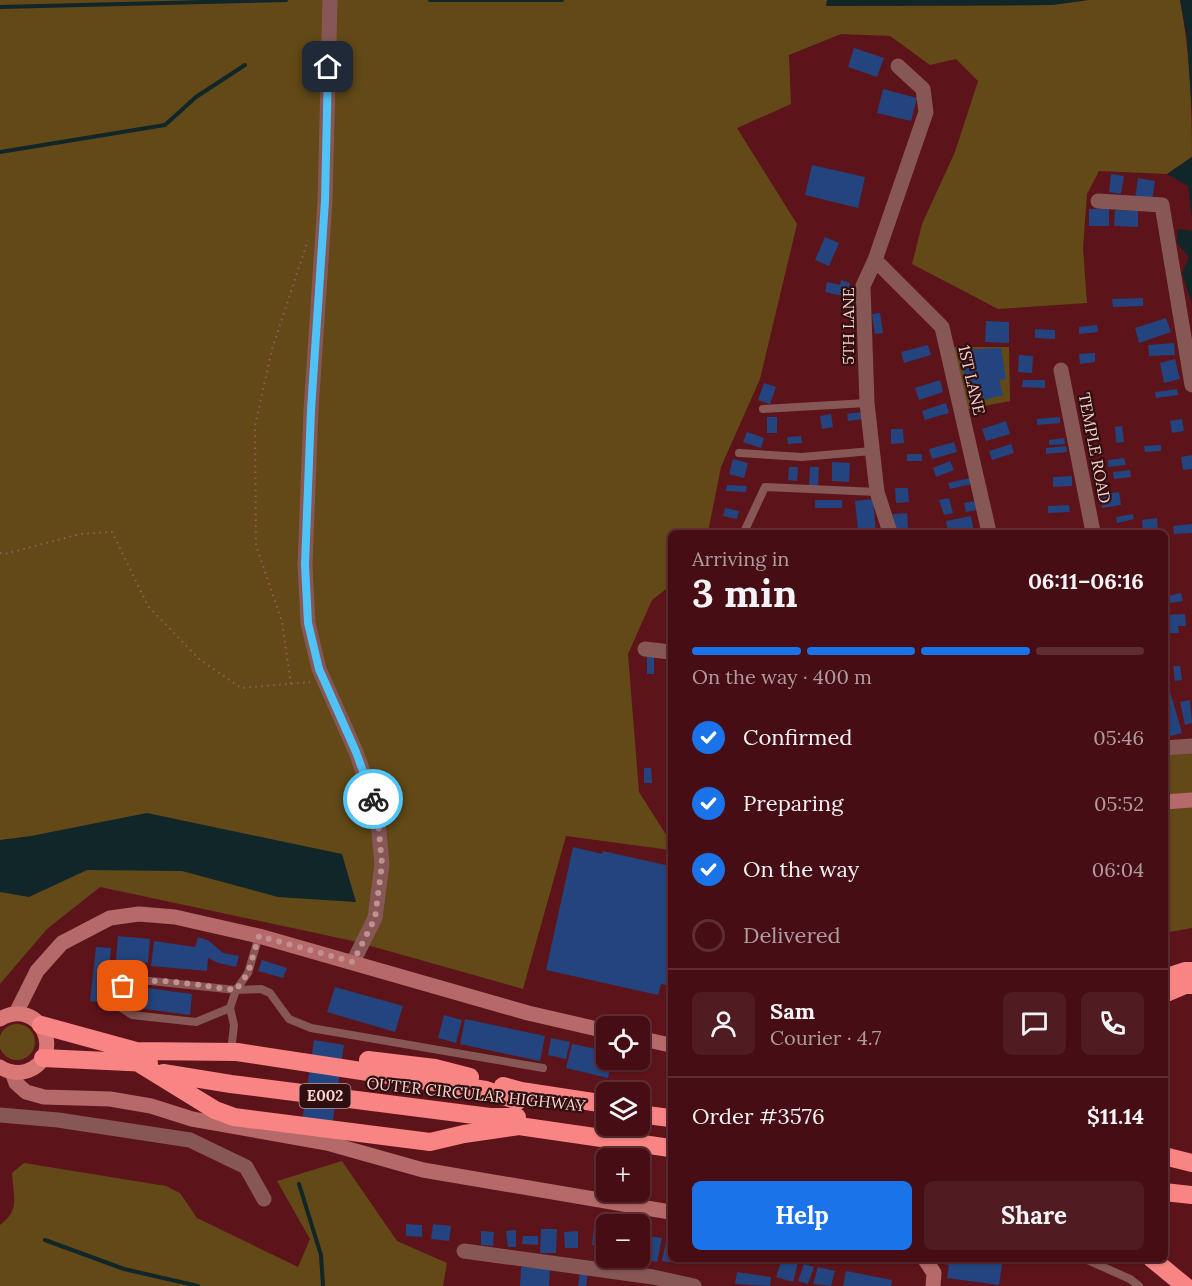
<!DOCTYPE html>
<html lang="en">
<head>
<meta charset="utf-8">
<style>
  :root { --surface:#460e14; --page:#501c22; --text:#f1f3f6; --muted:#b09ca0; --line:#5e2e34; --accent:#1a73e8 }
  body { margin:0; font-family:Lora,serif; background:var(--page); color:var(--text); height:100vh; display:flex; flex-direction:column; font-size:22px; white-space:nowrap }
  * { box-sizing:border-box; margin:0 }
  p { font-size:20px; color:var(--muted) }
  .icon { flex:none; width:33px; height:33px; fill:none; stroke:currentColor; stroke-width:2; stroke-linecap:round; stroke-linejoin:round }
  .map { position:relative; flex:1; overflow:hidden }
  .drawer { position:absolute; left:668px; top:530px; width:500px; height:732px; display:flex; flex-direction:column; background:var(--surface); border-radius:9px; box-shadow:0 2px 4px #0004,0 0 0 2px var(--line) }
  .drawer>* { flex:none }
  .controls { position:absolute; left:596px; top:1016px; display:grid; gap:12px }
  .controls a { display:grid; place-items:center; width:54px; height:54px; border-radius:9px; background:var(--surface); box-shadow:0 2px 4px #0004,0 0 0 2px var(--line); font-size:30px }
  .pin { position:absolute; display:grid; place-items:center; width:51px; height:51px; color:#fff; margin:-26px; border-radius:12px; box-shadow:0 3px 9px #0006 }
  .courier { position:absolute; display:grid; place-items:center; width:60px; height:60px; margin:-30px; border:4px solid #4fc3f7; border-radius:50%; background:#fff; color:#222; box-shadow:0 2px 8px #0007 }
  .summary em { font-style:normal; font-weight:700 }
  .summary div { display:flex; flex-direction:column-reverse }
  .summary { display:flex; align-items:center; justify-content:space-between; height:102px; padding:0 24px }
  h1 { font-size:39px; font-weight:700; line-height:45px }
  .bar { display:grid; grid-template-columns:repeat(4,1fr); gap:9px 6px; align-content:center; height:72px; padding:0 24px }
  .bar i { height:8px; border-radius:4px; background:var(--line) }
  .bar .on { background:var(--accent) }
  .bar p { grid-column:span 4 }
  .line { display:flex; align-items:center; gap:15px; padding:0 24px; border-top:2px solid var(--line) }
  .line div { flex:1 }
  .round { display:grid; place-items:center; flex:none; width:63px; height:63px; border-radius:9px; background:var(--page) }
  ol { padding:0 24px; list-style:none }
  li { display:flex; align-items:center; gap:18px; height:66px }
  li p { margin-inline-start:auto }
  li .icon { padding:6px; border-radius:50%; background:var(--accent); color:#fff; stroke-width:4 }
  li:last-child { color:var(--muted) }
  li i { width:33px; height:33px; border:3px solid var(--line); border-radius:50% }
  .button { display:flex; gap:12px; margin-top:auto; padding:12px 24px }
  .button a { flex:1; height:69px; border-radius:9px; background:var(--accent); color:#fff; font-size:24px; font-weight:700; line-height:69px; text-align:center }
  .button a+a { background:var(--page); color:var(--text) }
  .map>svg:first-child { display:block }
</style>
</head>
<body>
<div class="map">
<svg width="1192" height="1286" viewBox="0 0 1192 1286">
  <rect width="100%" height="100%" fill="#5d131a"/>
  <path fill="#624917" d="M0 0H827V6L1052 5 1088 0H1180C1190 52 1192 104 1192 157L1167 174 1099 171 1087 194 1083 248 1087 303 998 309 912 264 922 224 955 152 978 81 956 59 930 65 890 36 841 34 789 55 791 104 737 128 797 224 760 379 721 467 708 532H670V586L652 600 628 654 639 792 670 841V850L566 836 523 989 353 941 100 887 47 929 0 984Z
    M954 347H1009L1010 401 964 410Z
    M1192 751V928L1164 933V753Z
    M-1 1042a18 18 0 1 1 36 0a18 18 0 1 1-36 0Z
    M342 1161 397 1241 447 1263 443 1286H0V1225C21 1210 13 1195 12 1173L24 1163 166 1186 180 1193 197 1218 298 1267 310 1239 277 1181Z"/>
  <path fill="#102628" d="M827 0H1088L1052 5 826 6Z
    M1180 0H1192V114L1187 38Z
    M1192 157V219L1188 186 1167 174Z
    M1178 229 1192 231V304L1182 273 1189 257 1177 243Z
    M147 813 342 854 356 902 278 897 182 871 87 870 29 897 0 892V840L31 836Z"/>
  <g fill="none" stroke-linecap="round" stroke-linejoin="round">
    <path stroke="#102628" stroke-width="4" d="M430 0H562
      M0 7 286 0
      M0 152 165 125 196 97 245 65
      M299 1184 321 1255 323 1286
      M45 1240 124 1269 198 1286"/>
  </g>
  <path fill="#23447e" d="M854 48 884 58 877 77 848 67Z
    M883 89 917 98 911 121 877 113Z
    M812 165 865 177 858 208 805 195Z
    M1111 174 1124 176 1121 194 1109 192Z
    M1138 178 1155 181 1152 201 1135 198Z
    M1089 209H1109V226H1089Z
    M1115 210 1138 211V227L1114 226Z
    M825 237 839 243 829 266 815 260Z
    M841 280 850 283 847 297 825 292 827 282 840 285Z
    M1143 298V306L1113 307 1112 299Z
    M880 313 883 333 875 334 872 314Z
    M1166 318 1171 332 1139 343 1135 328Z
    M986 321 1009 322V343L985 342Z
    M1097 325 1098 332 1079 334V327Z
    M1035 329 1055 330V339L1035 338Z
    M1174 343 1175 355 1149 356 1148 345Z
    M928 345 931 355 904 363 901 352Z
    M1001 348 1006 379 999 380 1003 395 983 400 979 385 968 387 958 350Z
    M1095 353V362L1080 364 1079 354Z
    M1019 355 1033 356 1032 373 1018 372Z
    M1175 359 1180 379 1164 383 1160 363Z
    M940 380 943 392 919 400 915 388Z
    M1023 380H1045V388L1022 387Z
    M764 383 776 387 770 404 758 400Z
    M1177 389 1178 395 1156 398 1155 392Z
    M946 403 949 413 925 420 922 411Z
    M862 412 863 419 848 421 847 414Z
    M831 414 833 427 822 429 820 416Z
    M767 417H777V433H767Z
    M1060 417V423L1037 425V419Z
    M1182 419 1184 431 1172 433 1170 421Z
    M1006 421 1010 434 986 441 982 429Z
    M1122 426 1124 442 1116 443 1115 427Z
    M891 429H903L904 443 891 444Z
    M747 432 764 438 761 448 743 442Z
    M801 436 802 443 788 444 787 437Z
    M1064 438 1065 444 1049 445V440Z
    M954 442 957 452 932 459 929 449Z
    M1011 444 1014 453 992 460 989 451Z
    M1161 445V451L1145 452 1144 446Z
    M1066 446 1067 452 1046 454V448Z
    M907 454H922V461H907Z
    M1192 455V469L1183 470 1181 457Z
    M1124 458 1126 465 1108 467V460Z
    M733 459 748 463 744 478 729 474Z
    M950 461 954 470 936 477 933 468Z
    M832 462 850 463 849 482 832 481Z
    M789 467H798L797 481 788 480Z
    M810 467H819L818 486H809Z
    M1130 470 1131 477 1114 479 1113 472Z
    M1072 476V486L1053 487V477Z
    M970 478 972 484 950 489 948 483Z
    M727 485 747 486 746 492 726 491Z
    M895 488H908L909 502 896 503Z
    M1119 492 1121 505 1102 508 1100 495Z
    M949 498 953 513 944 515 939 500Z
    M873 499 876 532H858L855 501Z
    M815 500H842V508H815Z
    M975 501 976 510 966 512 964 503Z
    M1069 505 1070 512 1048 513V506Z
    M725 508 739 511 737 519 723 516Z
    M907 513 908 528 894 529 893 514Z
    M1133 514 1134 519 1117 523 1116 517Z
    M971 516 974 532H948L946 521Z
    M1157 518 1158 531 1143 532 1142 520Z
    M1192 524V533L1174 534 1173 526Z
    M1181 593 1183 601 1164 604V597Z
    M1185 614 1186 626H1178L1179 633H1170V638L1164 639V615Z
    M647 657H654V674H647Z
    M1173 666H1180L1182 680 1175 681Z
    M1169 688 1182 733 1164 738V689Z
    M1190 700 1192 723 1185 725 1180 702Z
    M644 768H651L652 783H644Z
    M573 847 602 854 603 851 670 866V986L661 984 658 995 546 970Z
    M118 936 150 939 148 963 116 960Z
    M198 937 209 941 223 953 239 956 236 967 218 963 208 958 207 971 151 966 154 941 195 947Z
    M96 947 111 948 106 1003 90 1001Z
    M262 960 287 968 283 978 258 971Z
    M140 987 192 994 190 1015 138 1008Z
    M335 987 403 1006 395 1032 327 1012Z
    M444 1015 462 1020 456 1043 438 1038Z
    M465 1019 545 1036 540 1061 460 1044Z
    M551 1038 570 1042 566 1059 548 1055Z
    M314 1040 344 1045 331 1133 301 1129Z
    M572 1044 606 1051V1059H612L608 1078 566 1068Z
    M406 1224 422 1225V1237L406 1236Z
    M433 1224 451 1226 449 1241 431 1239Z
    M594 1226 606 1227V1247L592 1245Z
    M541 1229H557L556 1253H540Z
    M516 1230V1247H508L506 1231Z
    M481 1231 494 1232 493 1246 481 1245Z
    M578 1231V1248H565L564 1232Z
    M523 1236H538V1245L522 1244Z
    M649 1236 662 1238 657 1262 644 1259Z
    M666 1242 670 1243V1258H677L676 1263 662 1261Z
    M944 1258H1003L999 1285 947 1278 949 1265 943 1264Z
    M782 1259 798 1263 793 1282 776 1277Z
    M804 1264 814 1267 808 1284 798 1281Z
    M521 1267 550 1268 549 1286H520Z
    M818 1267 835 1271 831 1286 813 1284Z
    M846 1271 892 1280 891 1286H843Z
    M580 1272 588 1273 586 1286H578Z
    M737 1272 771 1277 770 1286 735 1284Z"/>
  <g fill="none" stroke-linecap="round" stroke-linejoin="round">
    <path stroke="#975a5e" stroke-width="2" stroke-dasharray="1.5 4.5" stroke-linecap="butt" d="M0 553 5 554 80 534 112 532 148 606 198 658 241 688 310 682
      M291 684 282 622 256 545 255 426 272 349 308 240"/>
    <path stroke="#875756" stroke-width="8" d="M763 409 867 403
      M739 453 802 457 872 451
      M744 532 765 487 877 492
      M230 1008 196 1022 132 1015 118 1006 117 995 123 986 134 981H151L236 990 261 989 270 993 289 1019 311 1028 543 1068
      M232 1043 234 1025 230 1008 236 990 248 973 259 936
      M1083 1258 1130 1279 1139 1286"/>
    <path stroke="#875756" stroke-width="15" d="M330 0 325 201 311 410 305 565 308 623 319 669 356 752 377 811 382 864 375 918 353 962
      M1098 201 1162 205 1192 385
      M875 260 942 327 989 532
      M1061 370 1093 532
      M890 532 877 492 867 403 863 286 875 260 926 112 923 89 898 66
      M645 649 670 652
      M1164 748 1192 746
      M0 1115 58 1120 190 1140 246 1167 264 1199
      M464 1251 653 1277 694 1286"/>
    <path stroke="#b56a69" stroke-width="15" d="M1164 802 1192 800
      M16 1013 37 971 62 943 110 918 139 914 175 917 259 936 528 1013 606 1031
      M639 1038 670 1045
      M12 1072 16 1083 26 1092 44 1097 110 1099 151 1106 192 1119 327 1143 423 1170 670 1212
      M924 1258 934 1273 933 1286"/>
    <path stroke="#d87877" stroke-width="15" d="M0 1019C40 996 67 1056 27 1071 18 1074 8 1072 0 1067"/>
    <path stroke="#f88484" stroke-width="18" d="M1164 978 1185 971H1192
      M1164 994 1185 985H1192
      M41 1025 136 1051 237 1052 486 1090 518 1101
      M43 1058 149 1063
      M368 1060 435 1068 470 1077
      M137 1062 215 1110 234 1117 430 1142 464 1134 519 1126 670 1148
      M163 1073 231 1084 490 1117H517
      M503 1086 521 1091 606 1104
      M639 1114 670 1118
      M1164 1156 1192 1163
      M1164 1192 1192 1195
      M1151 1258 1185 1286"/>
  </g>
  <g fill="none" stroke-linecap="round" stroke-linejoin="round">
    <path stroke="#c39092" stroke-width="6" stroke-dasharray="0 10.8" d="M123 986C149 974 206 987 236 990L248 973 259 936 353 962 375 918 382 864 377 811 373 799"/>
    <path stroke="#4fc3f7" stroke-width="8" d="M328 67 325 201 311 410 305 565 308 623 319 669 356 752 373 799"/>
  </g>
  <g text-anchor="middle" stroke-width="4.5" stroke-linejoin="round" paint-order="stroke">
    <rect fill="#2f0f10" stroke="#bd9998" stroke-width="1.5" x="299.5" y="1084" width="51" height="24" rx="4.5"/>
    <g font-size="15" font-weight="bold" fill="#fad4d3">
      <text x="325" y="1101">E002</text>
    </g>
    <g font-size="16" fill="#fad4d3" stroke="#2f0f10">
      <text transform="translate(848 326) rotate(-90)" y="6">5TH LANE</text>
      <text transform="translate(972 380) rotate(77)" y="6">1ST LANE</text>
      <text transform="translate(1095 448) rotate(79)" y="6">TEMPLE ROAD</text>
      <text transform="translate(476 1094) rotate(6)" y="6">OUTER CIRCULAR HIGHWAY</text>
    </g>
  </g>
</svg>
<div class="controls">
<a><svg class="icon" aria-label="locate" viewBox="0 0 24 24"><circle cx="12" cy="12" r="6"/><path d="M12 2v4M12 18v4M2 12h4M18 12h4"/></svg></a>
<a><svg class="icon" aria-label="layers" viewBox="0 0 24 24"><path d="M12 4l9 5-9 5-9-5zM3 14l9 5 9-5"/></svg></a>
<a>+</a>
<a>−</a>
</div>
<div class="pin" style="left:123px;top:986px;background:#ea580c"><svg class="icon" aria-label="bag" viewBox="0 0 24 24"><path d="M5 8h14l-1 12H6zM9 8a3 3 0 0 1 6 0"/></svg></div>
<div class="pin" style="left:328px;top:67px;background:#1f2937"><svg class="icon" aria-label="home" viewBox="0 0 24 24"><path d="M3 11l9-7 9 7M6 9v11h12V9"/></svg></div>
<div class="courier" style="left:373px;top:799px"><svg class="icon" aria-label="bike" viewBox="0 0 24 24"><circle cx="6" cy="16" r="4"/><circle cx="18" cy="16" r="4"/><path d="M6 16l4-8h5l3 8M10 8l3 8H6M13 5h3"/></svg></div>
<section class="drawer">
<div class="summary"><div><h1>3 min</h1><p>Arriving in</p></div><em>06:11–06:16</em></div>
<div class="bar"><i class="on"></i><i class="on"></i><i class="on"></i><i></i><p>On the way · 400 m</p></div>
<ol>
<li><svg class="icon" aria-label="check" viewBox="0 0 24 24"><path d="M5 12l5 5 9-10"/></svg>Confirmed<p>05:46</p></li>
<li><svg class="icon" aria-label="check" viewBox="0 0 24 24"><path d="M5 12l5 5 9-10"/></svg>Preparing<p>05:52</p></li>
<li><svg class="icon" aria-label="check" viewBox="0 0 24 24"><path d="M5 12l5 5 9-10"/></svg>On the way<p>06:04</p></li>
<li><i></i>Delivered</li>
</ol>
<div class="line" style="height:108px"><a class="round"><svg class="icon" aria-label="person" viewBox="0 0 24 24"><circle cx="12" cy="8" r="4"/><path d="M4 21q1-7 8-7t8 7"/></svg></a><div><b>Sam</b><p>Courier · 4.7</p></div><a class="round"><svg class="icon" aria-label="chat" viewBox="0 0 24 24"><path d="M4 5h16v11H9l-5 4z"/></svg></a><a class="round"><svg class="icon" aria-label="phone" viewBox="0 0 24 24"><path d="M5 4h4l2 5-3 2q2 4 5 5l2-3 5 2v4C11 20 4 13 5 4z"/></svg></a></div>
<div class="line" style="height:78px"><div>Order #3576</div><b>$11.14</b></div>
<div class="button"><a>Help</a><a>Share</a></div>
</section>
</div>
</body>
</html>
